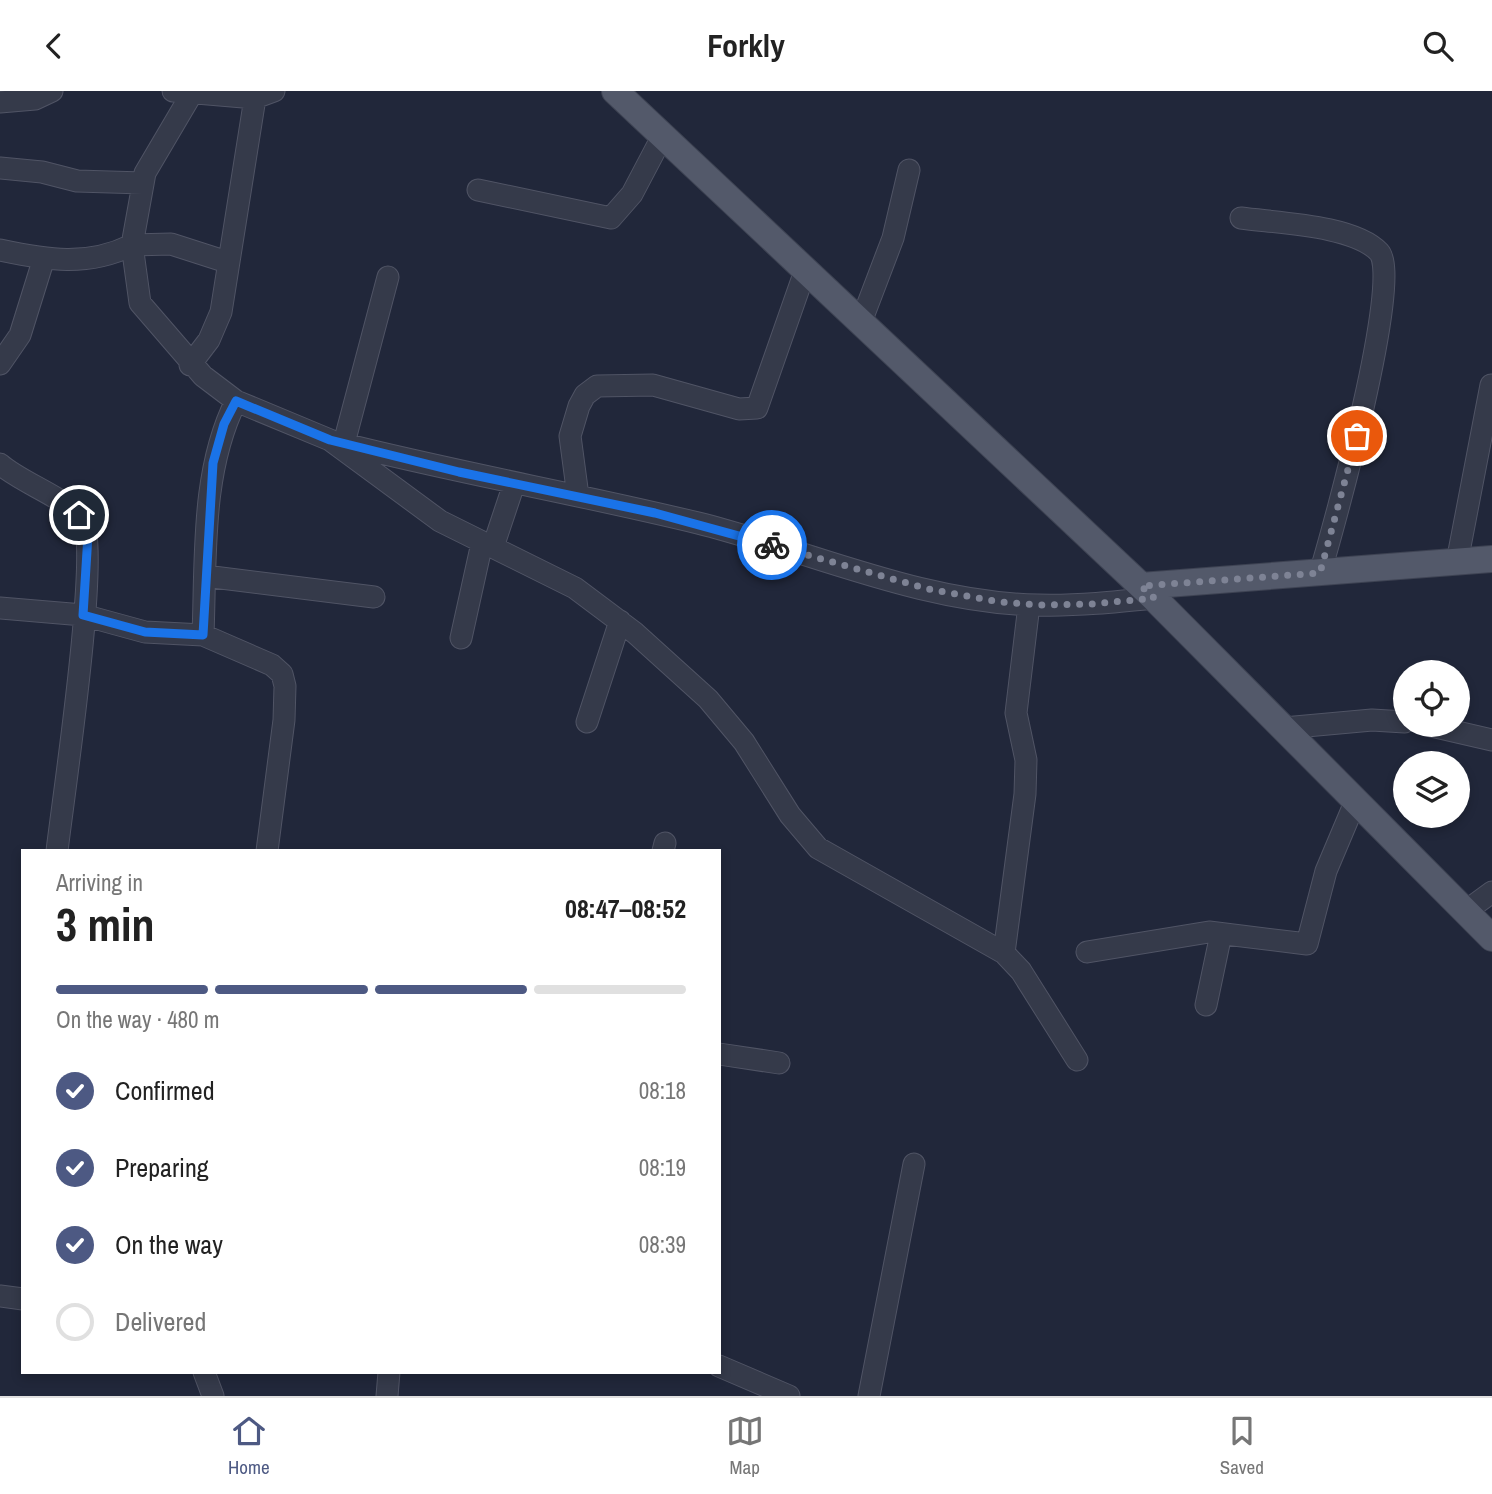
<!DOCTYPE html>
<html lang="en">
<head>
<meta charset="utf-8">
<style>
  :root { --surface:#fff; --page:#f6f6f6; --text:#222; --muted:#767676; --line:#e0e0e0; --accent:#4d5983 }
  body { margin:0; font-family:"Archivo Narrow",sans-serif; background:var(--page); color:var(--text); height:100vh; display:flex; flex-direction:column; font-size:26px; white-space:nowrap }
  * { box-sizing:border-box; margin:0 }
  p { font-size:23px; color:var(--muted) }
  .icon { flex:none; width:38px; height:38px; fill:none; stroke:currentColor; stroke-width:2; stroke-linecap:round; stroke-linejoin:round }
  .map { position:relative; flex:1; overflow:hidden }
  .sheet { position:absolute; left:21px; top:758px; width:700px; height:525px; display:flex; flex-direction:column; background:var(--surface); border-radius:0px; box-shadow:0 4px 10px #0003 }
  .sheet>* { flex:none }
  .controls { position:absolute; left:1393px; top:569px; display:grid; gap:14px }
  .controls a { display:grid; place-items:center; width:77px; height:77px; border-radius:50%; background:var(--surface); box-shadow:0 4px 10px #0003; font-size:35px }
  .pin { position:absolute; display:grid; place-items:center; width:60px; height:60px; color:#fff; margin:-30px; border:4px solid #fff; border-radius:50%; box-shadow:0 2px 7px #0007 }
  .courier { position:absolute; display:grid; place-items:center; width:70px; height:70px; margin:-35px; border:5px solid #1a73e8; border-radius:50%; background:#fff; color:#222; box-shadow:0 2px 9px #0007 }
  .headline em { font-style:normal; font-weight:800 }
  .headline div { display:flex; flex-direction:column-reverse }
  .headline { display:flex; align-items:center; justify-content:space-between; height:119px; padding:0 35px }
  h1 { font-size:46px; font-weight:800; line-height:52px }
  .bar { display:grid; grid-template-columns:repeat(4,1fr); gap:10px 7px; align-content:center; height:84px; padding:0 35px }
  .bar i { height:9px; border-radius:5px; background:var(--line) }
  .bar .selected { background:var(--accent) }
  .bar p { grid-column:span 4 }
  ol { padding:0 35px; list-style:none }
  li { display:flex; align-items:center; gap:21px; height:77px }
  li p { margin-inline-start:auto }
  li .icon { padding:7px; border-radius:50%; background:var(--accent); color:#fff; stroke-width:4 }
  li:last-child { color:var(--muted) }
  li i { width:38px; height:38px; border:4px solid var(--line); border-radius:50% }
  header { display:flex; justify-content:space-between; align-items:center; height:91px; padding:0 35px; background:var(--surface); font-size:32px; font-weight:800 }
  .tab-bar { display:flex; justify-content:space-around; align-items:center; height:98px; border-top:2px solid var(--line); background:var(--surface); font-size:19px; color:var(--muted) }
  .tab-bar a { display:grid; justify-items:center; gap:4px }
  .tab-bar .selected { color:var(--accent) }
  .map>svg:first-child { display:block }
</style>
</head>
<body>
<header><svg class="icon" aria-label="back" viewBox="0 0 24 24"><path d="M15 5l-7 7 7 7"/></svg>Forkly<svg class="icon" aria-label="search" viewBox="0 0 24 24"><circle cx="10" cy="10" r="6"/><path d="M15 15l6 6"/></svg></header>
<div class="map">
<svg width="1492" height="1305" viewBox="0 0 1492 1305">
  <rect width="100%" height="100%" fill="#21273a"/>
  <g fill="none" stroke-linecap="round" stroke-linejoin="round">
    <g stroke="#505465" stroke-width="23">
      <path id="minor" d="M173 0 255 7 274 0
        M191 4 145 82 132 154 171 153 227 171
        M0 11 35 8 52 0
        M0 77 42 81 77 90 143 92
        M478 99 611 127 632 103 662 46
        M1241 127C1277 132 1354 134 1379 161 1403 187 1333 439 1320 482
        M0 159C47 169 87 176 132 154L140 212 203 285 236 310 330 349 440 430 575 497 635 542 708 608 744 651 790 724 818 757 1004 862 1021 880 1077 969
        M861 231 893 147 909 79
        M0 273 20 244 44 167
        M190 274 209 249 221 221 255 7
        M340 352C458 382 579 403 698 432 810 460 921 512 1038 514 1077 515 1116 511 1154 507
        M344 352 388 186
        M0 373C21 392 70 408 83 430 100 462 63 708 57 760
        M578 405 570 345 579 315 585 304 597 295 653 294 739 318 757 317 805 180
        M493 456 514 393
        M1457 471 1491 294
        M205 485 374 506
        M0 517 83 524 145 541 203 544 272 574 282 583 285 595 284 629 267 760
        M203 544C206 466 201 380 236 310
        M461 547 482 452
        M587 631 620 530
        M1427 634 1492 649
        M1284 637 1372 629 1405 631
        M663 760 665 752
        M1466 820 1492 801
        M1087 861 1209 841 1307 853 1326 780 1356 709
        M1004 862 1025 703 1026 669 1016 622 1029 514
        M1206 914 1221 843
        M719 963 779 972
        M0 1205 23 1208
        M719 1275 789 1305
        M204 1281 213 1305
        M387 1305 389 1281
        M869 1305 914 1073"/>
    </g>
    <g stroke="#3e4353" stroke-width="28">
      <path id="major" d="M615 0 1154 507 1492 847
        M1141 495 1492 468"/>
    </g>
    <use href="#minor" stroke="#353a4a" stroke-width="21"/>
    <use href="#major" stroke="#53596a" stroke-width="26"/>
  </g>
  <g fill="none" stroke-linecap="round" stroke-linejoin="round">
    <path stroke="#7e8395" stroke-width="7" stroke-dasharray="0 12.6" d="M772 454 928 498 1000 511 1037 514 1093 513 1154 507 1141 495 1320 482 1357 345"/>
    <path stroke="#1a73e8" stroke-width="9" d="M79 424 88 444 83 524 145 541 203 544 213 372 224 333 236 310 330 349 459 381 655 422 772 454"/>
  </g>
</svg>
<div class="controls">
<a><svg class="icon" aria-label="locate" viewBox="0 0 24 24"><circle cx="12" cy="12" r="6"/><path d="M12 2v4M12 18v4M2 12h4M18 12h4"/></svg></a>
<a><svg class="icon" aria-label="layers" viewBox="0 0 24 24"><path d="M12 4l9 5-9 5-9-5zM3 14l9 5 9-5"/></svg></a>
</div>
<div class="pin" style="left:1357px;top:345px;background:#ea580c"><svg class="icon" aria-label="bag" viewBox="0 0 24 24"><path d="M5 8h14l-1 12H6zM9 8a3 3 0 0 1 6 0"/></svg></div>
<div class="pin" style="left:79px;top:424px;background:#1f2937"><svg class="icon" aria-label="home" viewBox="0 0 24 24"><path d="M3 11l9-7 9 7M6 9v11h12V9"/></svg></div>
<div class="courier" style="left:772px;top:454px"><svg class="icon" aria-label="bike" viewBox="0 0 24 24"><circle cx="6" cy="16" r="4"/><circle cx="18" cy="16" r="4"/><path d="M6 16l4-8h5l3 8M10 8l3 8H6M13 5h3"/></svg></div>
<section class="sheet">
<div class="headline"><div><h1>3 min</h1><p>Arriving in</p></div><em>08:47–08:52</em></div>
<div class="bar"><i class="selected"></i><i class="selected"></i><i class="selected"></i><i></i><p>On the way · 480 m</p></div>
<ol>
<li><svg class="icon" aria-label="check" viewBox="0 0 24 24"><path d="M5 12l5 5 9-10"/></svg>Confirmed<p>08:18</p></li>
<li><svg class="icon" aria-label="check" viewBox="0 0 24 24"><path d="M5 12l5 5 9-10"/></svg>Preparing<p>08:19</p></li>
<li><svg class="icon" aria-label="check" viewBox="0 0 24 24"><path d="M5 12l5 5 9-10"/></svg>On the way<p>08:39</p></li>
<li><i></i>Delivered</li>
</ol>
</section>
</div>
<nav class="tab-bar">
<a class="selected"><svg class="icon" aria-label="home" viewBox="0 0 24 24"><path d="M3 11l9-7 9 7M6 9v11h12V9"/></svg>Home</a>
<a><svg class="icon" aria-label="map" viewBox="0 0 24 24"><path d="M3 6l6-2 6 2 6-2v14l-6 2-6-2-6 2zM9 4v14M15 6v14"/></svg>Map</a>
<a><svg class="icon" aria-label="saved" viewBox="0 0 24 24"><path d="M7 4h10v16l-5-4-5 4z"/></svg>Saved</a>
</nav>
</body>
</html>
